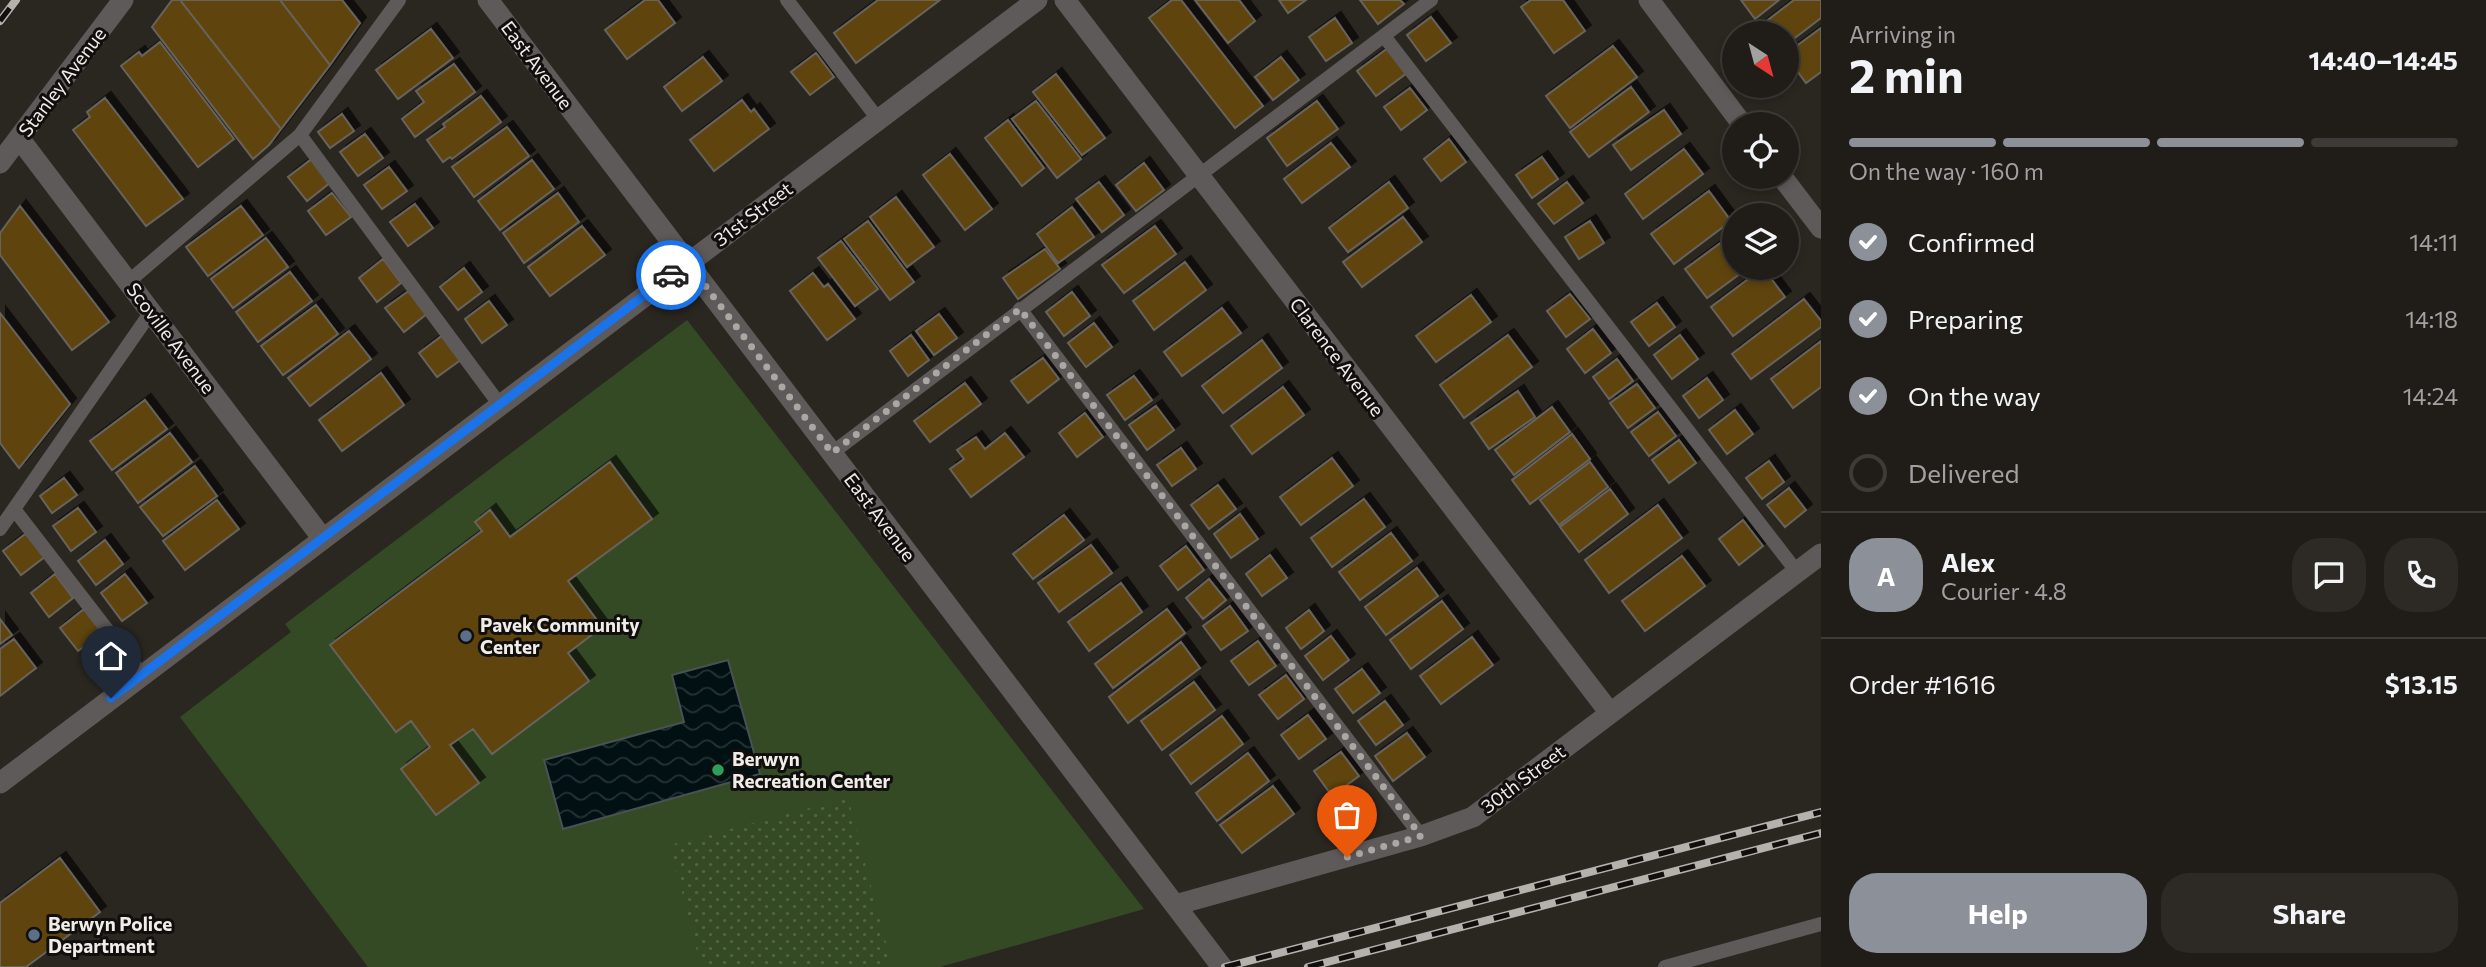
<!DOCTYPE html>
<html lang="en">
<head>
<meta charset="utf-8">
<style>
  :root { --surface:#201c18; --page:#2d2925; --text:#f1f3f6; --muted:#a2a1a2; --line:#3d3a37; --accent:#8c9099 }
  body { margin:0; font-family:Commissioner,sans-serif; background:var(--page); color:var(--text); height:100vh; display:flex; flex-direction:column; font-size:26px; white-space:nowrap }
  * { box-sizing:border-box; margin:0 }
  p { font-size:23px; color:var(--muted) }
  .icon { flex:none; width:38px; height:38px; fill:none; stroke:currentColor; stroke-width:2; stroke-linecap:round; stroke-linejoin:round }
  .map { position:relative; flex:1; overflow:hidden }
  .panel { display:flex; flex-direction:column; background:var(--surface); width:665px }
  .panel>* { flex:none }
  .needle { width:46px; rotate:144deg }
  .fabs { position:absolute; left:1722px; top:21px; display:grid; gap:14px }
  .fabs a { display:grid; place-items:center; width:77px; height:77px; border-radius:50%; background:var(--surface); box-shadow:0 4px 10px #0003,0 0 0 2px var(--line); font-size:35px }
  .pin { position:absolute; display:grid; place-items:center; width:60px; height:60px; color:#fff; margin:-72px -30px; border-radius:50% 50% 50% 0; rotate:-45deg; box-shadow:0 0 7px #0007 }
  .pin .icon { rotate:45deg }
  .courier { position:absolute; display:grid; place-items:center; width:70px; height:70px; margin:-35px; border:5px solid #1a73e8; border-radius:50%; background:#fff; color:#222; box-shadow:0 2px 9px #0007 }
  .summary em { font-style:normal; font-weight:700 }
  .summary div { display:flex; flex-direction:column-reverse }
  .summary { display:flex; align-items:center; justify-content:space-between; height:119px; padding:0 28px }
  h1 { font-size:46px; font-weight:700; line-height:52px }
  .bar { display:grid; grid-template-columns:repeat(4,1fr); gap:10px 7px; align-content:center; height:84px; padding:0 28px }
  .bar i { height:9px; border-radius:5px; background:var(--line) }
  .bar .active { background:var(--accent) }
  .bar p { grid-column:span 4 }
  .line { display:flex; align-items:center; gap:18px; padding:0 28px; border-top:2px solid var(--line) }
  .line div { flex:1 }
  .round { display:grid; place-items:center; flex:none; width:74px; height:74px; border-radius:28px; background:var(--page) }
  ol { padding:0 28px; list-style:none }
  li { display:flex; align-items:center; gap:21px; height:77px }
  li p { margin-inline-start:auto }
  li .icon { padding:7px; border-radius:50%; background:var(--accent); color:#fff; stroke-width:4 }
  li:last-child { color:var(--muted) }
  li i { width:38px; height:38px; border:4px solid var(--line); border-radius:50% }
  .primary-button { display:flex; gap:14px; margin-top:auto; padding:14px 28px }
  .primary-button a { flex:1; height:80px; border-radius:28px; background:var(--accent); color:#fff; font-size:28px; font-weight:700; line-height:80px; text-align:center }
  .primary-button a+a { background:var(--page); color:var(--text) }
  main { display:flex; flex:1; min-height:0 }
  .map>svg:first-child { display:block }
</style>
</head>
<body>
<main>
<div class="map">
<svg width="1821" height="967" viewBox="0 0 1821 967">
  <defs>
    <pattern id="park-dots" width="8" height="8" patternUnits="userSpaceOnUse" patternTransform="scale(1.75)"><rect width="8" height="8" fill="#344a25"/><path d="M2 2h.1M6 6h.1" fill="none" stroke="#526445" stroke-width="1.8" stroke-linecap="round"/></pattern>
    <pattern id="water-waves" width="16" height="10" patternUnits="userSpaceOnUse" patternTransform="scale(1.75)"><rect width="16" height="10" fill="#001013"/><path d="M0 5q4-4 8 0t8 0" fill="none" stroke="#263335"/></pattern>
    <filter id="shadow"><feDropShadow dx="6" dy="-6" stdDeviation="0" flood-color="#0009"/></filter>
  </defs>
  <rect width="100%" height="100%" fill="#2a2620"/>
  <path fill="#344a25" d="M687 320 1144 909 940 967H368L180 717 291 632 285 624Z"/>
  <path fill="url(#park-dots)" d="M848 798 891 962 874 967H701L670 845Z"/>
  <path fill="url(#water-waves)" stroke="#485253" stroke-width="2" d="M728 660 760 774 563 829 544 760 684 722 672 675Z"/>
  <path fill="#5f4511" stroke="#67635c" stroke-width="2" filter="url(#shadow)" d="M172 0H180L281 129 269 145 253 159 152 27Z
    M180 0H280L330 65 281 129Z
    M280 0H342L360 23 330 65Z
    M645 0H658L675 23 627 59 605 30Z
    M878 0H940L856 63 834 33Z
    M1172 0H1181L1263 106 1235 128 1149 18Z
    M1195 0H1239L1255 21 1228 43Z
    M1279 0H1306L1288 13Z
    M1360 0H1400L1404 4 1378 24Z
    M1531 0H1563L1585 31 1554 53 1521 7Z
    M1741 0H1779L1755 19Z
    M1794 0H1821V18L1787 44V33H1765L1760 26Z
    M1431 17 1451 43 1426 61 1407 35Z
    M1335 18 1352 43 1326 61 1309 37Z
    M1821 28V72L1806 83 1787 57V53Z
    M431 29 453 58 398 99 376 70Z
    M160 42 234 139 198 167 121 66 139 52 142 56Z
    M1613 46 1637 77 1570 128 1546 96Z
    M1388 48 1407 73 1376 96 1357 71Z
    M816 53 834 77 810 95 791 72Z
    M703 57 722 81 682 111 664 87Z
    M1281 57 1299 80 1273 100 1255 77Z
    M454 64 475 92 415 137 402 119 424 102 416 91Z
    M1056 74 1105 138 1082 155 1033 92Z
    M1631 87 1649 112 1589 157 1570 132Z
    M1410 88 1427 110 1401 130 1384 107Z
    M481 96 501 122 452 159 450 157 443 162 427 140 445 127 443 124Z
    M105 98 183 199 146 226 73 130 90 117 87 112Z
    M742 100 751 112 754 109 769 129 714 171 690 140Z
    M1036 101 1081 159 1057 178 1012 119Z
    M1317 101 1338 129 1287 166 1267 138Z
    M1664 110 1681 134 1631 170 1613 145Z
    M342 114 354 131 330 148 318 132Z
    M1008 120 1044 168 1022 186 985 138Z
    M507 127 529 156 474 197 452 167Z
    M365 134 383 158 358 176 340 152Z
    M1449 139 1466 162 1441 181 1424 159Z
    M1331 143 1350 167 1302 203 1284 179Z
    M1684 149 1703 174 1643 219 1625 194Z
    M950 154 992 209 965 230 923 175Z
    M1542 157 1558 179 1532 198 1516 175Z
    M313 158 331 182 307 201 288 177Z
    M532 160 554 189 500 230 478 201Z
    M1144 163 1164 190 1136 211 1116 185Z
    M389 167 407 191 382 209 364 185Z
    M1099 182 1124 215 1102 232 1076 199Z
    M1389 182 1408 208 1348 252 1329 228Z
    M1567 182 1583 203 1554 224 1538 204Z
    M1709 191 1731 221 1674 264 1651 234Z
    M332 193 351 217 326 235 308 211Z
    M558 193 579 222 524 263 503 233Z
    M896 197 934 247 907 267 870 217Z
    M415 204 433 228 408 246 390 222Z
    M20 206 109 322 72 350 0 255V233Z
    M241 206 263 235 208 276 186 247Z
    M1072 207 1094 237 1058 263 1037 234Z
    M1403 217 1422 242 1362 287 1343 262Z
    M868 221 914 282 890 300 844 239Z
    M1590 221 1604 243 1579 259 1565 237Z
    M582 226 605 255 550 296 528 267Z
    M1155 226 1176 254 1124 293 1102 265Z
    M1734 233V268H1748L1707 298 1685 269Z
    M266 238 288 267 233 308 211 279Z
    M841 241 878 289 855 306 818 258Z
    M1045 249 1060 269 1018 299 1003 278Z
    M383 259 401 283 377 302 359 278Z
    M1185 262 1206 290 1154 330 1133 301Z
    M464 268 482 292 458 310 440 287Z
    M1763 268 1785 297 1733 336 1711 307Z
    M290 272 312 301 258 342 236 312Z
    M813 273 824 287 828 284 855 319 827 340 790 291Z
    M410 290 428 313 404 332 385 308Z
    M1072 292 1090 316 1064 336 1046 312Z
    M1570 294 1590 319 1566 337 1547 311Z
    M1471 295 1491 322 1436 362 1416 336Z
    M1804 299 1821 321V327L1751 379 1732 354Z
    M489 301 507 325 482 343 465 319Z
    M1657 303 1675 327 1649 346 1631 322Z
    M316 305 338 334 283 375 261 346Z
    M1222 308 1241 333 1182 376 1164 352Z
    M0 313 70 404 19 468 0 443Z
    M939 314 957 338 934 355 916 331Z
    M1094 323 1112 347 1086 367 1068 343Z
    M1593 329 1611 353 1585 373 1567 349Z
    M349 331 371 359 310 406 288 378Z
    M443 335 462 359 437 377 419 353Z
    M911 335 929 360 908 376 890 351Z
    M1508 335 1532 367 1464 418 1440 385Z
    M1680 335 1698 359 1672 379 1654 355Z
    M1262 340 1282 368 1223 413 1202 386Z
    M1821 341V387L1793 408 1771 379Z
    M1043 358 1059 379 1028 403 1011 381Z
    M1617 359 1633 381 1609 399 1593 377Z
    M381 373 404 405 342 451 319 420Z
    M1134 376 1152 400 1125 420 1107 395Z
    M1707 378 1723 400 1699 418 1683 396Z
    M965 383 981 404 930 442 914 421Z
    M1637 384 1655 408 1628 428 1610 403Z
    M1283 387 1304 415 1252 454 1231 426Z
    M1518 391 1535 417 1489 449 1471 423Z
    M145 400 167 429 112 470 90 441Z
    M1156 406 1174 430 1147 450 1129 425Z
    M1552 407 1570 432 1514 475 1495 450Z
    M1735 410 1753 434 1727 454 1709 430Z
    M1658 412 1676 436 1649 456 1631 432Z
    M1085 413 1103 437 1077 457 1059 433Z
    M170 433 192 462 138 503 116 473Z
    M1005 433 1024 457 971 497 950 469 964 459 957 450 976 437 985 449Z
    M1572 434 1590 459 1530 504 1512 480Z
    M1679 440 1696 463 1669 483 1652 460Z
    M1181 448 1196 469 1172 486 1157 465Z
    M1332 458 1353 486 1301 525 1280 497Z
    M1769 461 1784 482 1762 499 1746 478Z
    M610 462 652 519 568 581 602 627 568 653 589 681 492 754 473 729 450 745 479 783 436 815 401 769 430 747 411 721 396 732 330 645 482 531 475 522 490 510 510 537Z
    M1590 462 1608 487 1559 525 1540 500Z
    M195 466 217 496 163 536 140 507Z
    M64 478 77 495 52 513 40 496Z
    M1218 485 1236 509 1209 529 1191 505Z
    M1789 488 1806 510 1785 527 1767 505Z
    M1610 489 1628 514 1579 552 1560 527Z
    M1364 499 1385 527 1332 567 1311 538Z
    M217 500 239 529 185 570 163 541Z
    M1658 505 1682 538 1609 593 1585 560Z
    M78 508 96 532 71 551 53 526Z
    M1240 514 1258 539 1231 558 1214 534Z
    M1064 515 1084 540 1033 579 1013 554Z
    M1743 520 1763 546 1739 565 1719 539Z
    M28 532 46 556 21 575 3 551Z
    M1391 533 1412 561 1360 600 1339 572Z
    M105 540 123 564 96 585 78 561Z
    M1091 545 1112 573 1059 612 1038 583Z
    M1186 546 1204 570 1178 590 1160 566Z
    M1270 555 1287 578 1262 596 1246 574Z
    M1682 556 1705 586 1645 631 1622 601Z
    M1417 568 1438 596 1386 635 1365 607Z
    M55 574 73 598 49 617 31 593Z
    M125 574 147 603 122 621 101 593Z
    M1209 579 1226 600 1203 619 1186 598Z
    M1121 583 1142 612 1089 651 1068 622Z
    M1442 601 1463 629 1411 669 1390 640Z
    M1230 606 1248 631 1221 650 1203 626Z
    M84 609 103 633 78 651 60 628Z
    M1167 609 1185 633 1113 688 1095 664Z
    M1309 610 1324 631 1301 649 1286 628Z
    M0 619 12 635 0 644Z
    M1331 636 1349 660 1323 680 1305 656Z
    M1472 637 1493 665 1441 704 1420 676Z
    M14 639 36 668 0 696V649Z
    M1258 641 1276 666 1249 685 1231 661Z
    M1181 642 1200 668 1128 723 1109 697Z
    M1362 669 1380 693 1353 713 1335 689Z
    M1286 675 1304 699 1278 719 1259 695Z
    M1194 682 1215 710 1162 750 1141 721Z
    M1385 701 1403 725 1376 745 1358 721Z
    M1308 715 1326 739 1299 759 1281 735Z
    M1222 716 1243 744 1191 784 1170 755Z
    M1407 733 1425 757 1393 781 1375 756Z
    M1341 752 1359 776 1332 796 1314 771Z
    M1248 753 1269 781 1217 821 1196 793Z
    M1273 786 1294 814 1242 853 1220 825Z
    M60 858 100 912 26 967H0V903Z"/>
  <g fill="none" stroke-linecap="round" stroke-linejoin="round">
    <path stroke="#5e5a5a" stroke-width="14" d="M787 0 878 119
      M1384 36 1797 572
      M300 135 500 405
      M128 282 300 135 399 0
      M1020 309 1421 836
      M832 453 1431 0
      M14 509 142 675
      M0 529 151 312
      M1665 967 1821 924"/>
    <path stroke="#5e5a5a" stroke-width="21" d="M488 0 1222 967
      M1065 0 1610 713
      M1649 0 1742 124
      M19 138 323 539
      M0 163 123 0
      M1782 177 1821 228
      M0 783 1037 0
      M1175 905 1421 836 1473 817 1821 554"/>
    <g stroke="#b5b2ae" stroke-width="8">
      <path id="rail" d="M0 21 16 0
        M1225 967 1821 812
        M1308 967 1821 833"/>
    </g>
    <use href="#rail" stroke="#110f0d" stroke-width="5" stroke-dasharray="16" stroke-linecap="butt"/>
  </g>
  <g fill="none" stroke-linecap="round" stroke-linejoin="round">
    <path stroke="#aba7a3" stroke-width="7" stroke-dasharray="0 12.6" d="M671 275 688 263 832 453 1020 309 1421 836 1347 857"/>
    <path stroke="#1a73e8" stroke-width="9" d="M111 698 671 275"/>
  </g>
  <g fill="#5c6f8a" stroke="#110f0d" stroke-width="2.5">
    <circle cx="466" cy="636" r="7"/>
    <circle cx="34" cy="935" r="7"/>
  </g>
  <circle fill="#2e9e5b" stroke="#110f0d" stroke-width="2.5" cx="718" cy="770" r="7"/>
  <g text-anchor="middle" stroke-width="6" stroke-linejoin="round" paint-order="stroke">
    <g font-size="19" fill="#f0ede9" stroke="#110f0d">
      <text transform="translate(537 65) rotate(53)" y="7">East Avenue</text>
      <text transform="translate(62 82) rotate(-53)" y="7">Stanley Avenue</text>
      <text transform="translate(753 214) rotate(-37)" y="7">31st Street</text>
      <text transform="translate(171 338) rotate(53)" y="7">Scoville Avenue</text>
      <text transform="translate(1337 357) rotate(53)" y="7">Clarence Avenue</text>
      <text transform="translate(880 517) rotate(53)" y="7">East Avenue</text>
      <text transform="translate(1523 779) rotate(-37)" y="7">30th Street</text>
    </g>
    <g font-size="19" font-weight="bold" fill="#f0ede9" stroke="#110f0d" text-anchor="start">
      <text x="480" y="632">Pavek Community<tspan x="480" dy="22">Center</tspan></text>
      <text x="732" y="766">Berwyn<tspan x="732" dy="22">Recreation Center</tspan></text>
      <text x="48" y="931">Berwyn Police<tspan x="48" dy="22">Department</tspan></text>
    </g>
  </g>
</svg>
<div class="fabs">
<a><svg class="needle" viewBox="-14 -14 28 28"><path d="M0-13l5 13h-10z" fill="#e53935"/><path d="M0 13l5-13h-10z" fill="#a2a1a2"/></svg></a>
<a><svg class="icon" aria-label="locate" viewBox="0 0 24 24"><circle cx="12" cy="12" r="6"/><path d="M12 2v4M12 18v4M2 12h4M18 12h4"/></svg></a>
<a><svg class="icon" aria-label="layers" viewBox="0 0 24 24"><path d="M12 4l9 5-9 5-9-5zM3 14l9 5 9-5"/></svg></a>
</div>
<div class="pin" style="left:1347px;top:857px;background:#ea580c"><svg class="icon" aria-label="bag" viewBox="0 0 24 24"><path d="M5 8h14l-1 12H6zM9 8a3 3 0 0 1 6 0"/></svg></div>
<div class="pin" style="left:111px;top:698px;background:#1f2937"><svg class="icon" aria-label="home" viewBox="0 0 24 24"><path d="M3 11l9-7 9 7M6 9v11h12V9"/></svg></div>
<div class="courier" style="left:671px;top:275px"><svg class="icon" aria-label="car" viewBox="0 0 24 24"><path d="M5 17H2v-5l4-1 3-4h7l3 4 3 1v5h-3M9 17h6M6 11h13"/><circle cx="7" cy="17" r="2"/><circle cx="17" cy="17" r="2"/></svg></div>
</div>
<section class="panel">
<div class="summary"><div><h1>2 min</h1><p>Arriving in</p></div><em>14:40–14:45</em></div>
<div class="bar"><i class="active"></i><i class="active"></i><i class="active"></i><i></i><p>On the way · 160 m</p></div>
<ol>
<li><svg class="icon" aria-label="check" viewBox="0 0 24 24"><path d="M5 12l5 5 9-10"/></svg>Confirmed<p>14:11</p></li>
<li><svg class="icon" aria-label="check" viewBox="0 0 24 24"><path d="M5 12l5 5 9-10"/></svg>Preparing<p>14:18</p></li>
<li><svg class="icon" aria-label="check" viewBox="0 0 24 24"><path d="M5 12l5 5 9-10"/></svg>On the way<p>14:24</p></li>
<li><i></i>Delivered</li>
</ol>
<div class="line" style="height:126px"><b class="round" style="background:var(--accent);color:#fff">A</b><div><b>Alex</b><p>Courier · 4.8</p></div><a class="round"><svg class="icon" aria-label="chat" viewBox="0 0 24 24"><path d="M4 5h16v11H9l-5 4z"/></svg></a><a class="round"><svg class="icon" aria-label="phone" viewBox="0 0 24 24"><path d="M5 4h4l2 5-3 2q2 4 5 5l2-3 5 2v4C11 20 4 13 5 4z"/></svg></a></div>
<div class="line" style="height:91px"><div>Order #1616</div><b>$13.15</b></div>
<div class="primary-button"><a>Help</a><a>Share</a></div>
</section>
</main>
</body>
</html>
